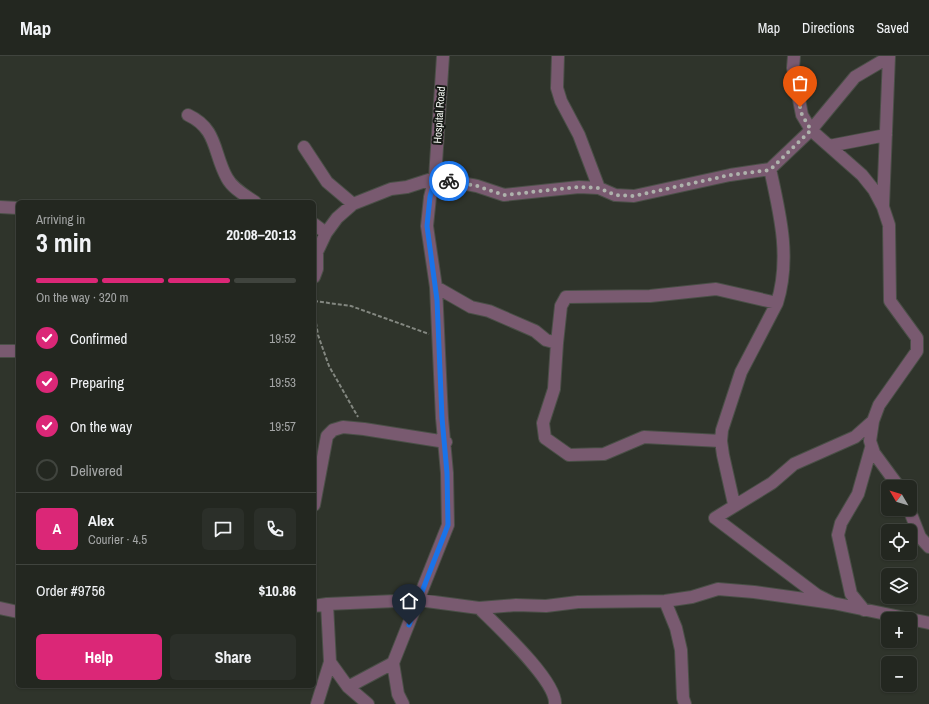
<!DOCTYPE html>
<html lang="en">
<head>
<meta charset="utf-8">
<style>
  :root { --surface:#232720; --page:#2b2f29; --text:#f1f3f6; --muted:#a3a5a5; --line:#40443e; --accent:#db2777 }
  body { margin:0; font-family:"Archivo Narrow",sans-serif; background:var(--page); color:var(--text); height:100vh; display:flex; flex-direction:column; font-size:15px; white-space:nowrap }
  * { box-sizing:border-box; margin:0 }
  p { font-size:13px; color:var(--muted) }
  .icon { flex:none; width:22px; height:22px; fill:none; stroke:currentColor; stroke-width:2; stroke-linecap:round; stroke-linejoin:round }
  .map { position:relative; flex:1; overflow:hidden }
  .drawer { position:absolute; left:16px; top:144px; width:300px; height:488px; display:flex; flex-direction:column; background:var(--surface); border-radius:6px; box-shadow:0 1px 3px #0004,0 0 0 1px var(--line) }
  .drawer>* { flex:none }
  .needle { width:26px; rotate:308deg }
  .fabs { position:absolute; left:881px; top:424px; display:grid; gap:8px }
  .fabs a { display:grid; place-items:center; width:36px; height:36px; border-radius:6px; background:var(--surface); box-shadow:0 1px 3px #0004,0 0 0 1px var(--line); font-size:20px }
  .pin { position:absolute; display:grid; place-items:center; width:34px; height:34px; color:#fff; margin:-41px -17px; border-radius:50% 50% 50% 0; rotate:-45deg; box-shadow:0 0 4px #0007 }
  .pin .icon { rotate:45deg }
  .courier { position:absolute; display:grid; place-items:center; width:40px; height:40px; margin:-20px; border:3px solid #1a73e8; border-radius:50%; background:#fff; color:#222; box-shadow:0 1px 5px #0007 }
  .headline em { font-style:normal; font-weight:700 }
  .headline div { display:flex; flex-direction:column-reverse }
  .headline { display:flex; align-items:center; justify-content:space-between; height:68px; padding:0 20px }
  h1 { font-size:26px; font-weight:700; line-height:30px }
  .bar { display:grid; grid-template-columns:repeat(4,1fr); gap:6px 4px; align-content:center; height:48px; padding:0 20px }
  .bar i { height:5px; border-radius:3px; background:var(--line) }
  .bar .on { background:var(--accent) }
  .bar p { grid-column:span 4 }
  .line { display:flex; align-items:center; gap:10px; padding:0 20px; border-top:1px solid var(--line) }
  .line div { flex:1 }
  .round { display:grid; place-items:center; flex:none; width:42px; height:42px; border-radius:6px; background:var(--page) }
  ol { padding:0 20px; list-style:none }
  li { display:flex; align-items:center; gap:12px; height:44px }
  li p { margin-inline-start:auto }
  li .icon { padding:4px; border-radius:50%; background:var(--accent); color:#fff; stroke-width:4 }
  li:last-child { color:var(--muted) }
  li i { width:22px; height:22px; border:2px solid var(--line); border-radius:50% }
  .cta { display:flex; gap:8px; margin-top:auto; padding:8px 20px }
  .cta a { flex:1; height:46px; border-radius:6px; background:var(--accent); color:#fff; font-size:16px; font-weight:700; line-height:46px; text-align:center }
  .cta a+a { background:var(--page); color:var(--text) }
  header { display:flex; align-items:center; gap:24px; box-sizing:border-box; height:56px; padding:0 20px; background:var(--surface); border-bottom:1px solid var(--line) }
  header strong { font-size:19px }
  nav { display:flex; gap:22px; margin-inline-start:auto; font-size:14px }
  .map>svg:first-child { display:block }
</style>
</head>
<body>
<header>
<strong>Map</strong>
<nav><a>Map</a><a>Directions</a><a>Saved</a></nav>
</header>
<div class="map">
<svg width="929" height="648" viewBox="0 0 929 648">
  <rect width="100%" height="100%" fill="#2f342b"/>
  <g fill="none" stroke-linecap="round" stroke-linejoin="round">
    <g stroke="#4a4f47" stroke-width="14">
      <path id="minor" d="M558 0 557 32 561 45 579 79 599 132
        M794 0 793 12 802 59 811 74 862 119 874 134 883 151 889 169 890 245 917 282V295L879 349 873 365 870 385 874 397 899 431
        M188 59C218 73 213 97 227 122 233 133 245 139 255 146
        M829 90 886 79
        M304 91 327 126 353 148
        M883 150 889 0
        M0 151 18 152
        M314 168 326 177
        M314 221 317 213V196L326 177 337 162 353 148 391 133 407 131 435 122 477 130 504 139 579 131 599 132 615 139 634 140 730 119 770 113 811 74 855 21 889 1
        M436 231 471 251 489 255 535 275 546 284 557 287 554 333 543 367 545 382 569 399 604 398 644 381 721 385
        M557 287 561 250 566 241 650 240 716 233 777 247
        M0 295H18
        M873 365 855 381 794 408 772 427 715 462 817 539 833 547 910 563
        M734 448 723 399 721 385 722 374 741 316 777 247C791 202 780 158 770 113
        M314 449 327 380 333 374 343 371 364 373 446 386
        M909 453 920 481 929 491
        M665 545 676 572 681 594 683 642 685 648
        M327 548 419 544 479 552 516 549 546 550 578 546 665 545 692 541 718 533 754 536 833 547
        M314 550 327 548 330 606 348 631 368 648
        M0 552 18 556
        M479 552C497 570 557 625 555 648
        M864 554 851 538 838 479 841 467 858 438 871 392
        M910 563 929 567
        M393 607 398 638 403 648
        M348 631 393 607 448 469 447 417 442 362 436 231 427 170 430 141 435 122 443 0
        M317 648 330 606"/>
    </g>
    <path stroke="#838780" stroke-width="2" stroke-dasharray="4 2" stroke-linecap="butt" d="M314 245 351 250 429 278
      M314 255 318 279 329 310 358 361"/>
    <use href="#minor" stroke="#795a70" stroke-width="12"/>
  </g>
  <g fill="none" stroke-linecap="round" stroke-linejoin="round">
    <path stroke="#aeb2ac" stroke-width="4" stroke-dasharray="0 7.2" d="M449 125 477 130 504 139 579 131 599 132 615 139 634 140 730 119 770 114 811 74 802 59 800 51"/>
    <path stroke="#1a73e8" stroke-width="5" d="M409 569 448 469 447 417 442 362 437 244 427 170 430 141 435 122 449 125"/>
  </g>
  <g text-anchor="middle" stroke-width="4" stroke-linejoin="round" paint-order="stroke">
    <g font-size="11" fill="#f3f6f1" stroke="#181b17">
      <text transform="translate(439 59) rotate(-86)" y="4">Hospital Road</text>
    </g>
  </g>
</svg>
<div class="fabs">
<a><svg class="needle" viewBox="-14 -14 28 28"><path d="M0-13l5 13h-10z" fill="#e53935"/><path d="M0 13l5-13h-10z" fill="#a3a5a5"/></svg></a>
<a><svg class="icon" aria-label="locate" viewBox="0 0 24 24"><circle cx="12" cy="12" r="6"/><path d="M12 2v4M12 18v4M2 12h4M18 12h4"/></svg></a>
<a><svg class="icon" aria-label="layers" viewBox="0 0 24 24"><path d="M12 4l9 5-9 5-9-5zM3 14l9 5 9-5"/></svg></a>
<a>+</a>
<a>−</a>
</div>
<div class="pin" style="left:800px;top:51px;background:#ea580c"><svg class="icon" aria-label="bag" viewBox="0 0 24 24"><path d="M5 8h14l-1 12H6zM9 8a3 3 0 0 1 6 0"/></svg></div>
<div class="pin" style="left:409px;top:569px;background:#1f2937"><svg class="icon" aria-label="home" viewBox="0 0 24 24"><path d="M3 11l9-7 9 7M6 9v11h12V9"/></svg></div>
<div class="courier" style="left:449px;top:125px"><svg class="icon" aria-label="bike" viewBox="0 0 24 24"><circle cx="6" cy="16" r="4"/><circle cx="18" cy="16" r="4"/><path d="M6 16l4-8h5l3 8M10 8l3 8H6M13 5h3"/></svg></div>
<section class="drawer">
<div class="headline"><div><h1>3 min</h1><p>Arriving in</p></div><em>20:08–20:13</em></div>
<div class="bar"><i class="on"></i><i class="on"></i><i class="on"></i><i></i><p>On the way · 320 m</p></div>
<ol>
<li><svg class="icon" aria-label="check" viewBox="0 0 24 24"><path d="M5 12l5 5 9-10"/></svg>Confirmed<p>19:52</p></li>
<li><svg class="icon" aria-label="check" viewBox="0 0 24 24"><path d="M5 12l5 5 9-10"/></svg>Preparing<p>19:53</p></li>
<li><svg class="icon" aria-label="check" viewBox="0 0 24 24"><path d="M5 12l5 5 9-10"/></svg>On the way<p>19:57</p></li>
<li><i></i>Delivered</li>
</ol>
<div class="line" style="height:72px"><b class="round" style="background:var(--accent);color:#fff">A</b><div><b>Alex</b><p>Courier · 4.5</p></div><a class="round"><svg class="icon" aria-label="chat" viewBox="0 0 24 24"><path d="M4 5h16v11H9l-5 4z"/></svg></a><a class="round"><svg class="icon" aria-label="phone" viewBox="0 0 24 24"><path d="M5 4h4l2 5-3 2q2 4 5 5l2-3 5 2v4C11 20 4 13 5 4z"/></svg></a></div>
<div class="line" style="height:52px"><div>Order #9756</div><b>$10.86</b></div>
<div class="cta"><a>Help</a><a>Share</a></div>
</section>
</div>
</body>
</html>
